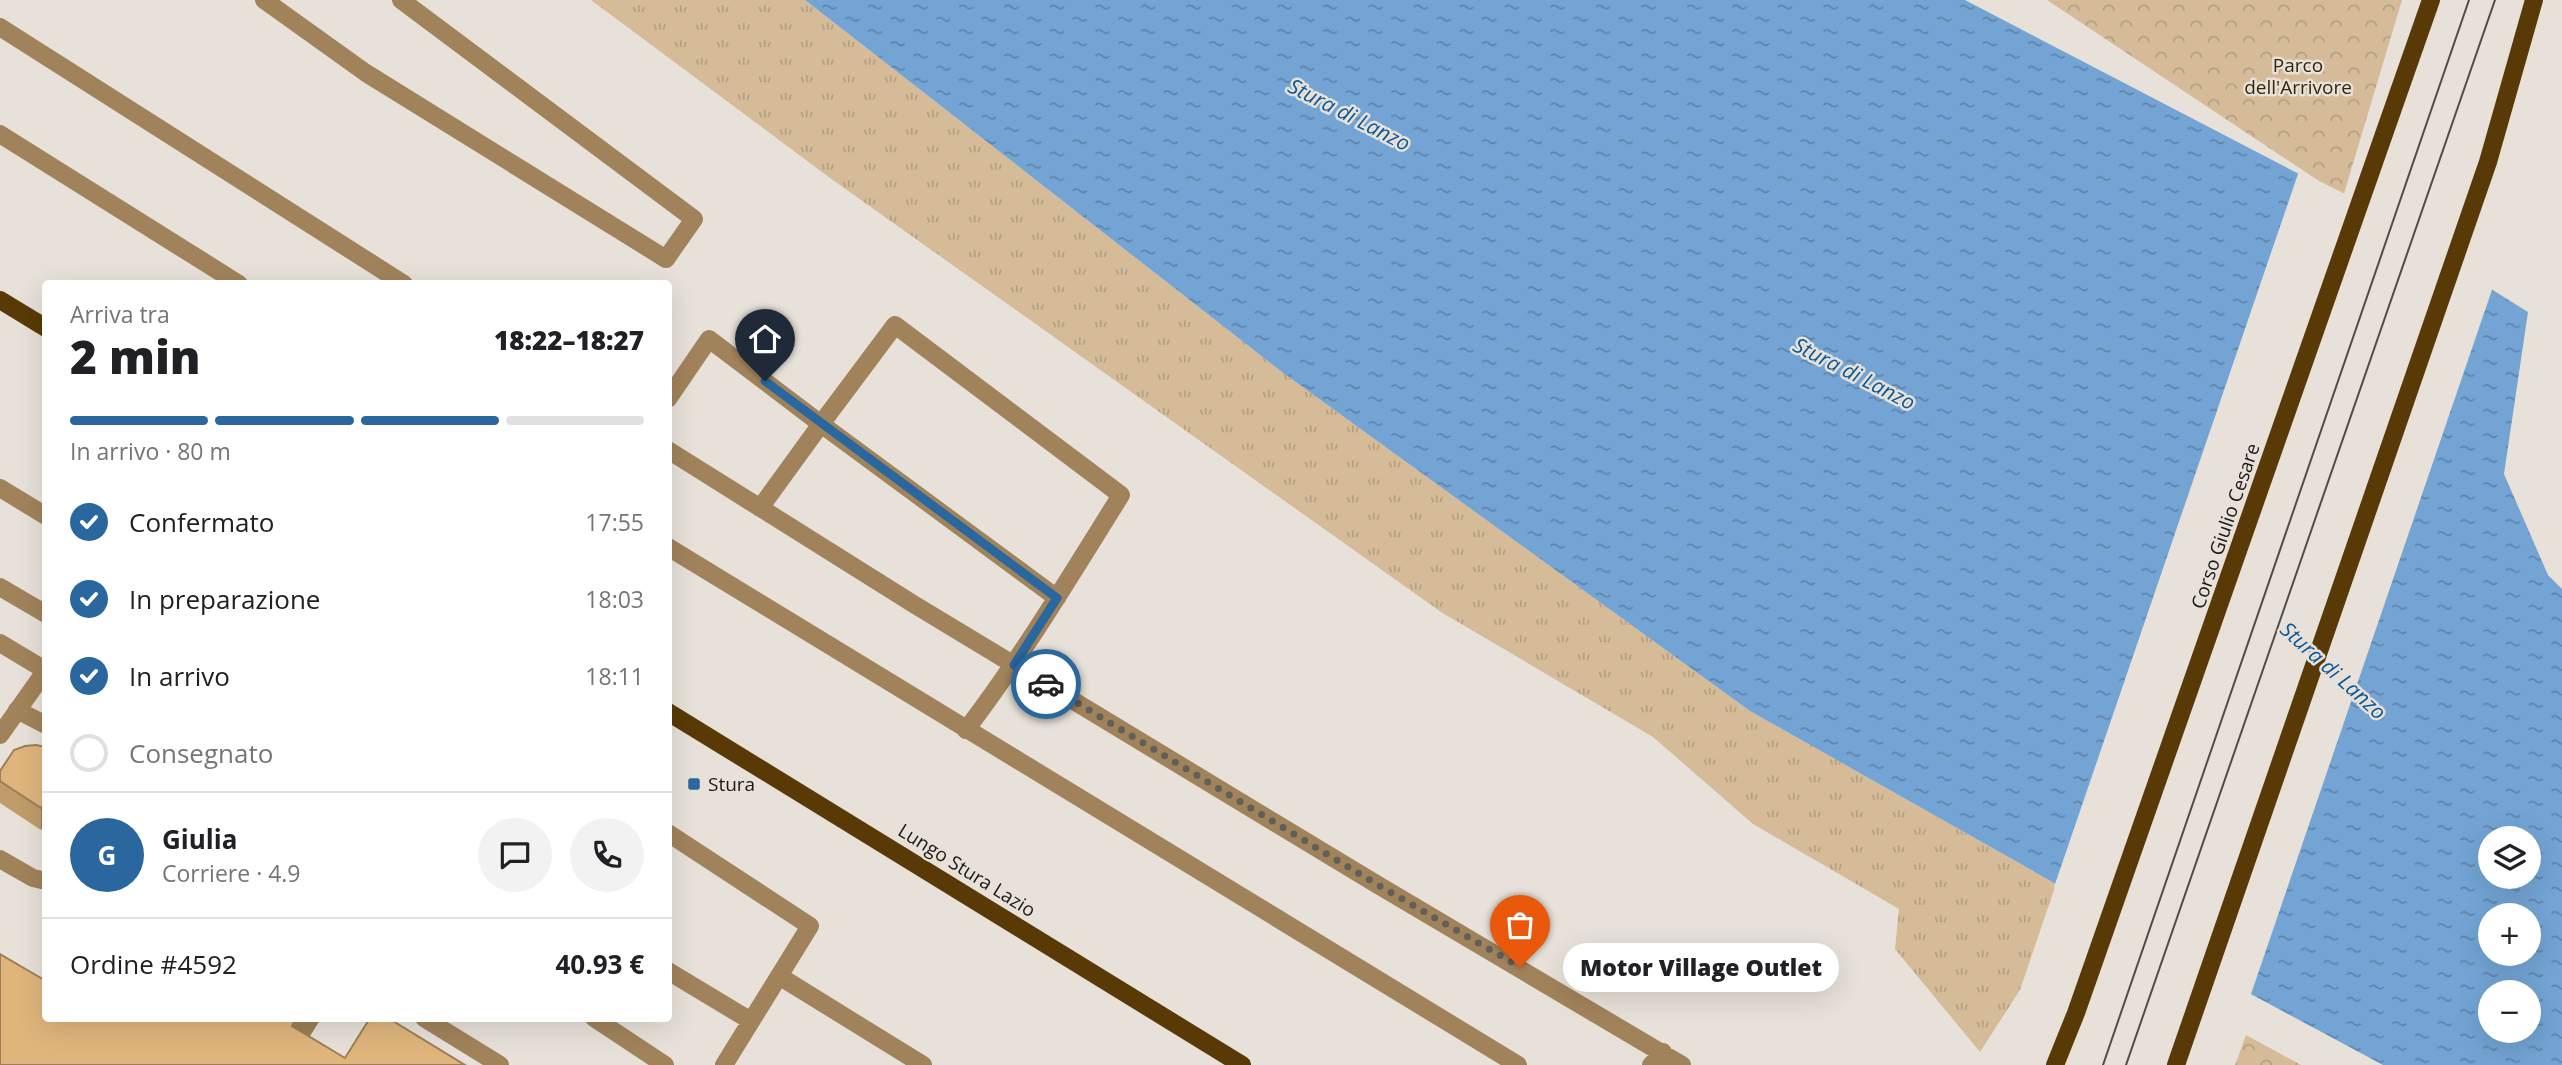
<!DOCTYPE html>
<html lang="it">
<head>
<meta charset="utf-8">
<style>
  :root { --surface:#fff; --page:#f2f2f2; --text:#202124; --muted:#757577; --line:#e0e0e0; --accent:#2b679f }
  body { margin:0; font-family:"Open Sans",sans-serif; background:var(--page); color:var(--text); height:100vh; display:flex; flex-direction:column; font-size:26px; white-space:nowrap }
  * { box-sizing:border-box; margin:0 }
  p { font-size:23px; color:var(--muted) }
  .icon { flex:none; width:38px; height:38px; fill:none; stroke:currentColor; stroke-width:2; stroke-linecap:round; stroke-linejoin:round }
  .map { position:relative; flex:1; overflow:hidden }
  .side { position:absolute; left:42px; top:280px; width:630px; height:742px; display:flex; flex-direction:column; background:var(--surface); border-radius:7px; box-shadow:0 7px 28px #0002 }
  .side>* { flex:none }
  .buttons { position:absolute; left:2478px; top:826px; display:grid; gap:14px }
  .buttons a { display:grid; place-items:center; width:63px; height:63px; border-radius:50%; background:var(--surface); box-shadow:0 7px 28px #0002; font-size:35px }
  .pin { position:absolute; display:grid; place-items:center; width:60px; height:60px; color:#fff; margin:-72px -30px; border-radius:50% 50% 50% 0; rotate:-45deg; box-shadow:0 0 7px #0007 }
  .pin .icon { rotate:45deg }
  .courier { position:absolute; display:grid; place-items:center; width:70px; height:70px; margin:-35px; border:5px solid #2b679f; border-radius:50%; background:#fff; color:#222; box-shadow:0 2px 9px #0007 }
  .bubble { position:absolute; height:49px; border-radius:24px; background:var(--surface); box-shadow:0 7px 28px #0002; font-size:23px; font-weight:800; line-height:49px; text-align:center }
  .headline em { font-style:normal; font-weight:800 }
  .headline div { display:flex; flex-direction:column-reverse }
  .headline { display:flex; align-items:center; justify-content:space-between; height:119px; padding:0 28px }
  h1 { font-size:46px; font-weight:800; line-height:52px }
  .bar { display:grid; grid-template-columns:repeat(4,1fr); gap:10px 7px; align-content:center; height:84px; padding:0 28px }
  .bar i { height:9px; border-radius:5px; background:var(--line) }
  .bar .active { background:var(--accent) }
  .bar p { grid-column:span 4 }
  .line { display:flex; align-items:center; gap:18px; padding:0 28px; border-top:2px solid var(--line) }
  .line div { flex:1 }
  .round { display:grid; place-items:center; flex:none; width:74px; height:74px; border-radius:37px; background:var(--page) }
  ol { padding:0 28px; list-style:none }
  li { display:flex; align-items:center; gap:21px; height:77px }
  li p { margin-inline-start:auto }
  li .icon { padding:7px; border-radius:50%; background:var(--accent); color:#fff; stroke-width:4 }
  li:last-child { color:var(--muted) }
  li i { width:38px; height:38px; border:4px solid var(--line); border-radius:50% }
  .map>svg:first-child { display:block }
</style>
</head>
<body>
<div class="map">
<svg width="2562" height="1065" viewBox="0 0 2562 1065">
  <defs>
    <pattern id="grass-tufts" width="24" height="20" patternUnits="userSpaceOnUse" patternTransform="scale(1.75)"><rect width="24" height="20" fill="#d5bb98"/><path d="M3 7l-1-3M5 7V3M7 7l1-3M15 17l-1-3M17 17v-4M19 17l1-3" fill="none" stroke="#b6a082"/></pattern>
    <pattern id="park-crowns" width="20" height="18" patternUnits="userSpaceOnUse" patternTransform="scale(1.75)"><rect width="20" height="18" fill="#d5bb98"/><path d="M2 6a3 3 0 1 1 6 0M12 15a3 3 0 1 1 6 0" fill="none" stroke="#b6a082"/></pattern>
    <pattern id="water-ripples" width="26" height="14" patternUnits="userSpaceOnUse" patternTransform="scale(1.75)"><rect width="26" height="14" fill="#73a4d4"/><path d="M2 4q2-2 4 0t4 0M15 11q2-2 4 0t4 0" fill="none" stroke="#5e85ab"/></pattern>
  </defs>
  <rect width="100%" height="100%" fill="#e7e1d9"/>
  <path fill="url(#grass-tufts)" d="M591 0H805L1282 372 1750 711 2056 884 2020 990 1980 1052 1895 949 1899 909 1753 824 1653 737 1441 612 830 178Z"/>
  <path fill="url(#park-crowns)" d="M2047 0H2402L2343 197Z
    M2246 1035 2301 1065H2235Z"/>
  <path fill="url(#water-ripples)" fill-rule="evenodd" d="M805 0H1965L2343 197 2528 312 2504 474 2548 575 2562 589V1065H2383L2247 992 1750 711 1282 372ZM2490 838H2529V877H2490ZM2490 915H2529V954H2490ZM2490 992H2529V1031H2490Z"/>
  <path fill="#e7e1d9" d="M2299 171 2345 194 2493 287 2250 997 2054 887Z"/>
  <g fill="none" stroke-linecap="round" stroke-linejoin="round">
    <path stroke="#a1835b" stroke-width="18" d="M264 0 366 73 666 259 694 219 401 0
      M0 27 404 284
      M0 134 239 284
      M668 399 709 339 821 424 760 508
      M668 450 915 605 1378 885 1682 1065
      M0 488 46 516
      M668 547 1518 1065
      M0 587 46 614
      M0 643 45 670
      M17 710 46 725
      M966 730C1023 655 1071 575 1121 495L895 325 821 424 1057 598
      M0 735 46 670
      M668 833 810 926 724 1065
      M0 859 33 878 46 881
      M668 971 751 1021
      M779 976 923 1065
      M424 1018 500 1065
      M594 1018 665 1065
      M1651 1065 1663 1052"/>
    <path stroke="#593a06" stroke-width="18" d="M0 300 46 328
      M668 712 1242 1065
      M2055 1065 2076 1013 2431 0
      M2176 1065 2488 162 2534 0"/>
    <path stroke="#504d48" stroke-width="2" d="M2103 1065 2469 0
      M2126 1065 2495 0"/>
  </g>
  <path fill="#c09c6b" d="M46 747V822L41 830 0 803V771Z"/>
  <path fill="#9c7f57" d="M46 800V822L41 830V808Z
    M296 1018H320V1020L292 1065V1026Z"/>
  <path fill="#dfb57c" stroke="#9c7f57" stroke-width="2" d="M36 745 46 747V800L41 808 0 781V771L14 750 25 746Z
    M0 954 46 981V1018H296L292 1026 345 1058 370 1018H388L465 1065H0Z"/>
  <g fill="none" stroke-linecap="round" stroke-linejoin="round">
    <path stroke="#625e5a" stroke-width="7" stroke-dasharray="0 12.6" d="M1046 684 1378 885 1520 967"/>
    <path stroke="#2b679f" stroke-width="9" d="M765 381 1057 598 1014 665 1046 684"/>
  </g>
  <rect fill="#2b679f" stroke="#e7e1d9" stroke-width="2.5" x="687" y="777" width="14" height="14" rx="3.5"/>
  <g text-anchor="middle" stroke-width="5" stroke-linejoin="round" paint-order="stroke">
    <g font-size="19" fill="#37250b" stroke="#e7e1d9">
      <text x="2298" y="72">Parco<tspan x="2298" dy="22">dell'Arrivore</tspan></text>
    </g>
    <g font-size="19" fill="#1a1815" stroke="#e7e1d9">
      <text transform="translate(2225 526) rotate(-71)" y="7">Corso Giulio Cesare</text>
      <text transform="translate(967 870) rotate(32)" y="7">Lungo Stura Lazio</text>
    </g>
    <g font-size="19" fill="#1a1815" stroke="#e7e1d9" text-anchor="start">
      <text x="708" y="791">Stura</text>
    </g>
    <g font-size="21" font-style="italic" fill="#0c5894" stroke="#e7e1d9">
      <text transform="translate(1349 115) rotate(27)" y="7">Stura di Lanzo</text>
      <text transform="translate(1854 374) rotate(27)" y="7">Stura di Lanzo</text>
      <text transform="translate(2333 671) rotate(42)" y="7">Stura di Lanzo</text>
    </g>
  </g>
</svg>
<div class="buttons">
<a><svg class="icon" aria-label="layers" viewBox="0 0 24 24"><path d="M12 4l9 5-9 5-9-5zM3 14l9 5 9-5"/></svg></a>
<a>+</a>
<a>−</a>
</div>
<div class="pin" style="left:1520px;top:967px;background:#ea580c"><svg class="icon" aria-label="bag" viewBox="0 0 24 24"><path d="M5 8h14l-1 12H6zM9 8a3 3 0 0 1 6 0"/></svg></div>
<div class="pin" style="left:765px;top:381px;background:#1f2937"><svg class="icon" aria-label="home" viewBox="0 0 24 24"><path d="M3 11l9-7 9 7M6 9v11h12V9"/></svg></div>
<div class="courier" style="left:1046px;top:684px"><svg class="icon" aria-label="car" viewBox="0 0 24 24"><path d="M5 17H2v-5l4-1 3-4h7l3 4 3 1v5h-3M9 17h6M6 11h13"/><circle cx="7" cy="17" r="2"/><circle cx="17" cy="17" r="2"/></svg></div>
<div class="bubble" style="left:1563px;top:943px;width:276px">Motor Village Outlet</div>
<section class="side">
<div class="headline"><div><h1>2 min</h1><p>Arriva tra</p></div><em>18:22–18:27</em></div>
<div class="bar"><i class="active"></i><i class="active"></i><i class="active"></i><i></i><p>In arrivo · 80 m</p></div>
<ol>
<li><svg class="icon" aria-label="check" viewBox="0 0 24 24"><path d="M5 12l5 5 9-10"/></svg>Confermato<p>17:55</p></li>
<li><svg class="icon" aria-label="check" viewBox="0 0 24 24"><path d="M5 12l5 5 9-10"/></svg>In preparazione<p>18:03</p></li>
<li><svg class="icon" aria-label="check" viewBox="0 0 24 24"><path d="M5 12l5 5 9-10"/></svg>In arrivo<p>18:11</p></li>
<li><i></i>Consegnato</li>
</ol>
<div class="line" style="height:126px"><b class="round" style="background:var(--accent);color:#fff">G</b><div><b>Giulia</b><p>Corriere · 4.9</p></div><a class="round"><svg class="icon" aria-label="chat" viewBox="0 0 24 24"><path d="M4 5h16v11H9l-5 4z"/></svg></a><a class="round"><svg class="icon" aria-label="phone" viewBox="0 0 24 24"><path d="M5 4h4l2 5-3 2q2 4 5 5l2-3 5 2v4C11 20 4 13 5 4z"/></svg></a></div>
<div class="line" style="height:91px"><div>Ordine #4592</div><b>40.93 €</b></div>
</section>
</div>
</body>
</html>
